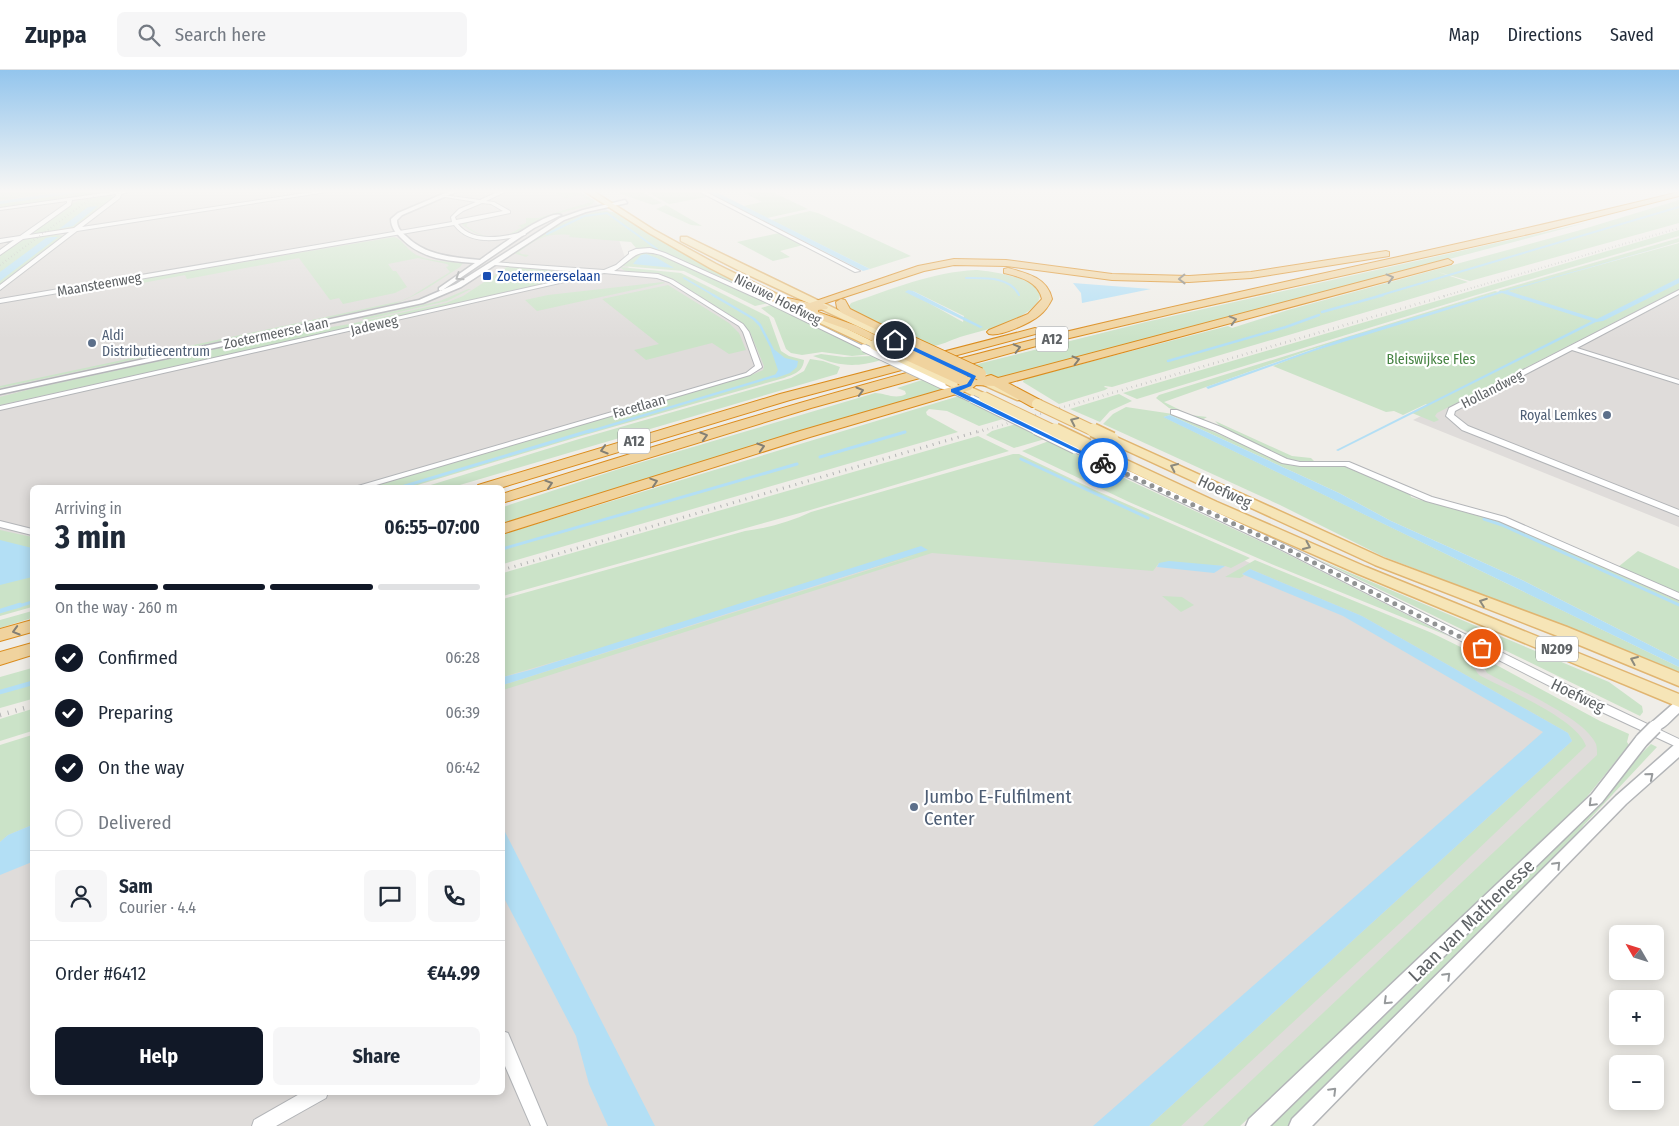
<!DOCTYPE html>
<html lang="en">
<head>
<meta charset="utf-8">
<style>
  :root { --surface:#fff; --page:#f6f6f7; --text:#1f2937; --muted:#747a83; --line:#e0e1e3; --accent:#111827 }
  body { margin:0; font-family:"Fira Sans Condensed",sans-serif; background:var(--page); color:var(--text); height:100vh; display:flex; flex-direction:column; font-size:19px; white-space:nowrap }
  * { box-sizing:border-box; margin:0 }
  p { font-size:16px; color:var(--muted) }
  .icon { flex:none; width:28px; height:28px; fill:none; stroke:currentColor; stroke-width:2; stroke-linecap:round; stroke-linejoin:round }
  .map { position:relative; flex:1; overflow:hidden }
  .details { position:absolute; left:30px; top:415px; width:475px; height:610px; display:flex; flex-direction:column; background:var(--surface); border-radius:8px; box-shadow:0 2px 12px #0003 }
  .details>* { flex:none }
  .needle { width:32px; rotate:309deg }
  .fabs { position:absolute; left:1609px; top:855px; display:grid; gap:10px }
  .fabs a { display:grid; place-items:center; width:55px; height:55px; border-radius:8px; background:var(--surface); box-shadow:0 2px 12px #0003; font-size:25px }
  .pin { position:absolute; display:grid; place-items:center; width:42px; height:42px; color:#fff; margin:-21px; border:2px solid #fff; border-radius:50%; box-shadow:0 1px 5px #0007 }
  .courier { position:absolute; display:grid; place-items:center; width:50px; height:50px; margin:-25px; border:4px solid #1a73e8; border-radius:50%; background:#fff; color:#222; box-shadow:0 1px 6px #0007 }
  .headline em { font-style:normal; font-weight:700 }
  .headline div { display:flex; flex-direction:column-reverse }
  .headline { display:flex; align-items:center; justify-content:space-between; height:85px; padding:0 25px }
  h1 { font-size:32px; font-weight:700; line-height:38px }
  .bar { display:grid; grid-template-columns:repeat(4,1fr); gap:8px 5px; align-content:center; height:60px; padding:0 25px }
  .bar i { height:6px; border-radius:4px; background:var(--line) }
  .bar .selected { background:var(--accent) }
  .bar p { grid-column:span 4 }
  .line { display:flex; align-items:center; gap:12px; padding:0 25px; border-top:1px solid var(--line) }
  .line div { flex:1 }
  .round { display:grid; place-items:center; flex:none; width:52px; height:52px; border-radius:8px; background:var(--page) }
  ol { padding:0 25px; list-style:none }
  li { display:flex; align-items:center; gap:15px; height:55px }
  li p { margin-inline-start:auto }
  li .icon { padding:5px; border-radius:50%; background:var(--accent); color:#fff; stroke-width:4 }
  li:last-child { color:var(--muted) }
  li i { width:28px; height:28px; border:2px solid var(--line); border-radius:50% }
  .cta { display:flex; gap:10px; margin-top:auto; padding:10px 25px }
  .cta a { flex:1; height:58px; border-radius:8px; background:var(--accent); color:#fff; font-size:20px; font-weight:700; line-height:58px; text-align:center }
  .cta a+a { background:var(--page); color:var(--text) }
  header { display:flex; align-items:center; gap:30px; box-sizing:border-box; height:70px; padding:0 25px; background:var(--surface); border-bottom:1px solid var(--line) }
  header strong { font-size:24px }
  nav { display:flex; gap:28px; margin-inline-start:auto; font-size:18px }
  .search { width:350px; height:45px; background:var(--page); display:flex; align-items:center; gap:12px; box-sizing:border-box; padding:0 18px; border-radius:8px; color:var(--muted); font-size:19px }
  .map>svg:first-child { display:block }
</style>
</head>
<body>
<header>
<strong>Zuppa</strong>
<div class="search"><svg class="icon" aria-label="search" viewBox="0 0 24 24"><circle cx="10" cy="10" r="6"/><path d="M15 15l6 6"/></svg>Search here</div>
<nav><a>Map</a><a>Directions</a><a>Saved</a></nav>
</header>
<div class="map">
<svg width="1679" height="1056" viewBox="0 0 1679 1056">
  <rect width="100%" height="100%" fill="#efede8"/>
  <path fill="#dfdcda" d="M0 121H573L585 126 609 141 629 199 675 206 756 259 772 302 373 417 32 418V473L0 465Z
    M1679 217V457L1413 350 1648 233Z
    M1013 390 1418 566 1605 663 1611 674 1210 1056H0V699L32 689V1022H502L503 546Z"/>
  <path fill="#cbe3c8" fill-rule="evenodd" d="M3 121H64L0 130V122Z
    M91 121H124L0 138V134Z
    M552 121H578L595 131 591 135C574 140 555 143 539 150 529 154 521 161 511 165 495 172 473 165 461 153L466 152 468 153 466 156C485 170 501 171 522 157L518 156 526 153V148H538L591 132 581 125 565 128Z
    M626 121H640L662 133 653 135 618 123Z
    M645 121H696L707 127 669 134Z
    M741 121H770L808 139 767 148 744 136 762 132Z
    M106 126 115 127 73 158 34 164V161L73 133 77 132 76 131Z
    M1679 130V153L1470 211 1438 202 1468 212 1112 317 1105 316 1104 317 1108 318 1105 320 1059 334 1023 312 1024 309 1228 256 1232 258 1288 240 1577 161Z
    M666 135 702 156 691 155 656 139Z
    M606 141 618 143 656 168 769 228 659 181 636 178 631 172 569 167 570 165C547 163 538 168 519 182L521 184 529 185 526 187 513 183C542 164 571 143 606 141Z
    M810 141 818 143 911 186 870 199 771 150Z
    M1589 152 996 309 970 296 1146 252Z
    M1679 160V166L1473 226 1137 329 1123 323Z
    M779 163 803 175 780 181 790 187 773 191 737 172Z
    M51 164 64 166 0 215V185L23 170Z
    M394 167C402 169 405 177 412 182 425 192 447 191 463 193L460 197C438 211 418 226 394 234L0 318V316L401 231 410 227 450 202 446 197 449 196 447 194 418 188 388 194 393 201H396L407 217 395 223 343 234 339 228 330 230 299 188 187 209 185 205 121 217 120 214H113Z
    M1679 168V172L1549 209 1679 173V219L1437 343 1435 346 1439 350 1434 352 1412 343 1428 335 1426 334 1403 345 1394 341 1386 342 1273 296 1303 284 1504 221H1499L1500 220Z
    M645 182 666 187 769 233 755 236 684 201 621 196 635 184Z
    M507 197 570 201 578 203 575 206 560 211 0 335V327L31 319 266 268 350 254 446 233 463 226Z
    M620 197 681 203 769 247 781 281 789 286 804 290C803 302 794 304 784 308L578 367 411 417 366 418 754 304 763 300 764 296 750 262 735 248 669 208 625 201Z
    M976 200C991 201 1065 211 1031 239 1012 255 983 260 960 267 951 270 936 278 927 276 913 274 858 248 848 238L851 233C892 219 932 202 976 200ZM907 221H913L964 246 963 252Z
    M663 212 665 213 537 241 525 230 548 225Z
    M668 215 729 253 739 263 746 280 729 284 712 273 646 290 634 280 659 274 602 229Z
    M468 219H471L447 231 364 250 362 248 440 231Z
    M1495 221 1499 222 1310 280 1164 332 1190 345 1207 347 1202 350 1169 338 1156 328 1159 325Z
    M771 235 872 284 852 286 822 282 802 285 791 283 786 279 774 248 761 238Z
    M821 284 844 287 873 286 881 290C854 298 840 296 813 286Z
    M810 289 823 291 840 297 837 304 453 417 421 418 579 369 791 308 804 301Z
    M922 310 943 319 787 365 503 457V437L622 398 875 323C885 323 895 330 906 324L905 321 897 318Z
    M1119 324 1132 331 1110 341 1100 352 1070 339Z
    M959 326 1003 349 979 356 947 341 929 339 926 342 927 345 958 362 503 494V464Z
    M1126 337 1173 344 1289 395 1304 397 1337 395 1346 397 1410 424 1411 427 1417 429 1508 454 1679 531V590L1522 510 1391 451 1339 423 1170 345 1164 347 1679 597V604L1574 560 1382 486 1280 435 1103 354 1113 344Z
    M1215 351 1292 386 1311 388 1314 391C1281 394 1250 371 1221 357Z
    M1016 354 1045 369 1014 378 986 365 992 361Z
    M978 366 1009 381 807 441 503 526V503Z
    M1049 371 1124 408 1279 480 1451 567 1269 493 1129 432 1022 381Z
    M1013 384H1019L1097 421 1250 488 1231 498 1225 496 1159 493 1153 501 932 483 503 620V615L923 483 503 607V529L745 461C768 458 790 452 811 442Z
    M0 460 32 467V537L0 546Z
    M1638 481 1679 499V524L1618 497Z
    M1317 489 1609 612 1642 636 1643 642 1640 646Z
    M1255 490 1432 563 1477 585 1472 595 1479 605C1505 619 1578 649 1586 676L1426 829 1181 1056H1149L1572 671 1568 663 1362 546 1250 499 1242 504 1244 506 1240 508 1225 507Z
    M1162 526 1182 527 1194 535 1181 542Z
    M32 541V548L0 558V550Z
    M1489 591 1600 651 1629 664 1627 672 1629 675 1573 744 1466 847 1240 1056H1203L1597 685C1597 682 1597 677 1596 674 1584 647 1514 618 1487 603L1484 598Z
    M32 598V629L0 638V607Z
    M32 639V661L0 671V649Z
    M32 665V755L8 765 0 772V675Z
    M1651 674 1657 677 1584 755 1568 776 1290 1056H1265Z"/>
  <path fill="#b3dff5" d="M71 121H91L0 134V131Z
    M705 121H714L870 199 863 201Z
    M98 136 73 156 59 159 88 137Z
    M51 167H58L0 211V202L46 168Z
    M1679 172 1508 221 1597 249 1679 208V213L1603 251 1596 252 1338 381 1336 380 1592 251 1502 223 1314 281 1208 319 1206 317 1342 269 1498 222 1499 221H1504Z
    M646 184 657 188 674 198 633 194 641 185Z
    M1073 213 1151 219 1082 233 1081 223Z
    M908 220 913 221 983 257 980 258 905 222Z
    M771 280H775L785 288 798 291 797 297 790 303 776 308 774 307 778 300Z
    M1170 345 1339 423 1391 451 1522 510 1679 590V597L1163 347Z
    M0 470 32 478V507L0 515Z
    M921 476 928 480 503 615V607L530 600Z
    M1169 491 1225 496 1214 503 1157 497 1159 493Z
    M1250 499 1362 546 1568 663 1572 671 1149 1056H1093L1543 662 1343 546 1242 504Z
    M32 755V792L0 805V772L8 765Z
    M502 756 655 1056H608L589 1014 576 966 503 826Z"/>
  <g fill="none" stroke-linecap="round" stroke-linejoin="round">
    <path stroke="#b3dff5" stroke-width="2" d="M547 164 584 146 607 143 657 179
      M684 208 715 226
      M966 208C984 208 1010 206 1019 225
      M1378 226 1679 137"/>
    <path stroke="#b3dff5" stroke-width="2.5" d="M713 225 754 249 760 255 775 284
      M1322 242 1383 225
      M1168 291 1286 257 1319 245
      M588 362 778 305"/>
    <path stroke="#b3dff5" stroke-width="3" d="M820 387 905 362
      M1021 389 1148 448
      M398 418 592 360
      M1484 449 1502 455 1679 535
      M502 479 797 394
      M16 537 32 532"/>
    <path stroke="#b3dff5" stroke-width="4.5" d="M0 541 20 535
      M0 622 32 613"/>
    <g stroke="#b3b5b8" stroke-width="2">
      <path id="minor" d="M117 121H132L121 124 120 128 82 157 319 121H333L77 161 0 220V215L69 162 23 169 0 185V180L14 170 0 173V169L20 166 67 133V131L0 140V138ZM116 124V126L74 158 29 165 71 135 72 130Z
        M500 121H507L486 131 494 132 510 141V143L458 154C473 173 503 167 523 162L526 164 525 165C502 170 470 177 454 155L0 233V229L452 152 451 147 459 139 476 132 445 127 443 125 480 130ZM482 133 491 134 503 141 456 150 455 147 463 141Z
        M698 121H704L860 201 855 202Z
        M650 178 665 183 765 228 867 278 862 279 761 230 661 185C635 177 634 189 614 201L658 204 673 210 743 254 749 262 762 297 761 298 750 305 366 418H351L746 303 755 296 743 262 739 256 669 212 657 208 604 203 0 340V336L593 203 494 195 492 194V192L604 200 616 195 629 184V182L636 179Z
        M1679 220V224L1577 278 1679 310V314L1572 280 1455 341 1454 345 1468 356 1679 440V446L1462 360 1446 346 1449 338Z
        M939 313H945L976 329 972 331H969L939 317Z
        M1171 340H1177L1221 357 1287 389 1300 392H1349L1432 427 1505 447 1679 523V530L1499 451 1426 431 1345 396H1300L1282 393 1215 361 1171 344Z
        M1072 377H1078L1288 476 1597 630 1679 669V678L1589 636 1282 480 1072 381Z
        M0 451 32 459V465L0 457Z
        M502 961 508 963 547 1056H531L502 989Z
        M303 1022H328L326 1028 276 1056H252L254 1050Z"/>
    </g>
    <g stroke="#b3b5b8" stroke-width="3">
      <path id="tertiary" d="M450 121H458L402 145 397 150C397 157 400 161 406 166 426 186 452 187 480 190 492 181 549 139 561 145L534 158 441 221 439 220V218L475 193C448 191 422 189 402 169 396 163 391 158 391 149L398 143Z
        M625 130 627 133 586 142 564 150 461 217 423 233 0 324V320L419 230 456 214 560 148 583 140Z
        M1679 631V643C1671 650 1661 664 1650 660L1648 657 1650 654 1674 633Z
        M1642 665 1647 666 1649 670 1647 674 1602 732 1270 1056H1246L1249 1049 1592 724 1637 666Z
        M1679 674V687L1626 734 1312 1056H1289L1292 1049 1616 726 1674 675Z"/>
    </g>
    <g stroke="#e1b570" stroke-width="3">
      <path id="primary" d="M584 121H593L654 160 716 194 880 275 879 277H871L790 239 710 198 649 163Z
        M681 167H687L900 270 899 272H891L740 201 681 171Z
        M974 304 1025 326 1027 328 1025 330H1017L970 309 969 307 970 305Z
        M953 309 988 325 990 327 984 330 980 329 949 314 948 312 949 310Z
        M1112 365 1385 489 1567 557 1679 603V616L1555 565 1375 495 1108 372 1106 369 1108 366Z
        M1088 372 1217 432 1366 497 1679 624V637L1356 503 1207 438 1084 379 1082 376Z"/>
    </g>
    <g stroke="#db8c1d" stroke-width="2">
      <path id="motorway" d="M1679 122V126L1538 162 1184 241 1040 275 811 338 502 433V424C679 368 856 314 1036 269 1250 217 1466 175 1679 122Z
        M1386 181 1389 182V186L1251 208 1189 212 1112 210 1006 196 954 195 924 201 823 234 828 237 827 239 818 240V242L857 256 887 271 889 273 883 276 849 260 801 243 800 241 804 238 775 231 774 229 779 226 810 233 918 196 954 189 1006 190 1112 204 1189 206 1251 202Z
        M1448 189 1453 192 1451 194 1008 313 1042 331 1044 334 1042 337H1032L994 316 976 315 970 320 810 367 502 464V454L800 361 962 314 963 313 956 309 958 306 969 307 974 304 980 308 991 305 998 308Z
        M1008 198C1027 203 1048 208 1052 229 1049 235 1046 240 1040 245 1031 253 1000 267 989 264L987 262 989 260 1028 244 1042 229C1038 211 1020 207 1004 203V199Z
        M841 229 845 230 850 239 908 268 902 271 898 270 842 243 837 238 836 232Z
        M1035 258 1041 261 1039 263 790 330 500 418H476L478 415 780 324Z
        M32 550V562L0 571V559Z
        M32 573V585L0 595V582Z"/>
    </g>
    <use href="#minor" fill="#fff" fill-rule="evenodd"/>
    <use href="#tertiary" fill="#fff" fill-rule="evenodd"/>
    <use href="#primary" fill="#f6e5b7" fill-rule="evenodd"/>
    <use href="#motorway" fill="#f0d39e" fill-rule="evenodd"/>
    <path stroke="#b3b4b4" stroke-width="2" stroke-dasharray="0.5 3" stroke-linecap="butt" d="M0 195 101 121
      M1444 226 1679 158"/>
    <path stroke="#b3b4b4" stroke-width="2.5" stroke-dasharray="0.5 4.5" stroke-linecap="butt" d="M978 362 1448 225"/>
    <path stroke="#b3b4b4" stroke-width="3" stroke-dasharray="1 5.5" stroke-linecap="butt" d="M502 500 983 360"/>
    <path stroke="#b3b4b4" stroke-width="4.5" stroke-dasharray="1 7" stroke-linecap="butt" d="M0 645 32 636"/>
    <g stroke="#b3b5b8" stroke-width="9" stroke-linecap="butt">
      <path id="minor-bridge-far1" d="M864 278 942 315
        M972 329 1039 362"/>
    </g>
    <g stroke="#b3b5b8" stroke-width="11" stroke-linecap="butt">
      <path id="minor-bridge" d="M1036 360 1075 379"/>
    </g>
    <g stroke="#b3b5b8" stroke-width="16" stroke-linecap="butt">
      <path id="tertiary-bridge" d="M1642 670 1655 657"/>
    </g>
    <g stroke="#e1b570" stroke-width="12" stroke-linecap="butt">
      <path id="primary-bridge-far1" d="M895 270 916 280
        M875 275 953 312
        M984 327 1057 362
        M1037 334 1096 362"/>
    </g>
    <g stroke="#e1b570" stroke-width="16" stroke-linecap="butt">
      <path id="primary-bridge" d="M1055 360 1088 376
        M1093 360 1112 369"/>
    </g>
    <g stroke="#db8c1d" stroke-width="14" stroke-linecap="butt">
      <path id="motorway-bridge" d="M904 269 980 304
        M883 273 962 309"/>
    </g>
    <use href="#minor-bridge-far1" stroke="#fff" stroke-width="7"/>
    <use href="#minor-bridge" stroke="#fff" stroke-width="9"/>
    <use href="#tertiary-bridge" stroke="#fff" stroke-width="13"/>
    <use href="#primary-bridge-far1" stroke="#f6e5b7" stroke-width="10"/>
    <use href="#primary-bridge" stroke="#f6e5b7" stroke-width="13"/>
    <use href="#motorway-bridge" stroke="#f0d39e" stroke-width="12"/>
  </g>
  <defs><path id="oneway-chevron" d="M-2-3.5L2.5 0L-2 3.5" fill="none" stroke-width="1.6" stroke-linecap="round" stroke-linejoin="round" transform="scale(1.25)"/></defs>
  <g stroke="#979a9c">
    <use href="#oneway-chevron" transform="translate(459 207) rotate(146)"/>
    <use href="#oneway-chevron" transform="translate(1650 706) rotate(-40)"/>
    <use href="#oneway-chevron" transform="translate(1592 733) rotate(135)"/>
    <use href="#oneway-chevron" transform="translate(1557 795) rotate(-46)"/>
    <use href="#oneway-chevron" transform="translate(1447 906) rotate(-45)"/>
    <use href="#oneway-chevron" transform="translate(1387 931) rotate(136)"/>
    <use href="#oneway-chevron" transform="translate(1333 1021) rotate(-45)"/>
  </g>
  <g stroke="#837f74">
    <use href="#oneway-chevron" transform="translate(1390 208) rotate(-15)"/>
    <use href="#oneway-chevron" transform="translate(1182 209) rotate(179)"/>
    <use href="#oneway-chevron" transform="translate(1233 250) rotate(-15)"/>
    <use href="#oneway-chevron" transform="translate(1017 278) rotate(-14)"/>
    <use href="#oneway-chevron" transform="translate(1076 290) rotate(-14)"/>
    <use href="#oneway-chevron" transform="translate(860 321) rotate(-16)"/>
    <use href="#oneway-chevron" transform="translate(704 366) rotate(-17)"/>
    <use href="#oneway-chevron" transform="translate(761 377) rotate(-17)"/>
    <use href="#oneway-chevron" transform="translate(604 380) rotate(163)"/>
    <use href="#oneway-chevron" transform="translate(654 412) rotate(-18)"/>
    <use href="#oneway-chevron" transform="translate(549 414) rotate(-18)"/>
    <use href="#oneway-chevron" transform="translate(16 561) rotate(164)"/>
  </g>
  <g stroke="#8c8a7e">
    <use href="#oneway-chevron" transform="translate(1074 351) rotate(-155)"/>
    <use href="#oneway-chevron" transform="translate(1174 397) rotate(-155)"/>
    <use href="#oneway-chevron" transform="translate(1307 476) rotate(24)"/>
    <use href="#oneway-chevron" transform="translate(1483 532) rotate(-160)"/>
    <use href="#oneway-chevron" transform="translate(1634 590) rotate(-157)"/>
  </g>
  <linearGradient id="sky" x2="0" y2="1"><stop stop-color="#93c5ed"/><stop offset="0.45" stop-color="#f8f7f5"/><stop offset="1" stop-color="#f8f7f5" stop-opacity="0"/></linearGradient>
  <rect width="1679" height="269" fill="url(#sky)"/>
  <path fill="#1a73e8" d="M893 269H897L976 306 971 316 959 321 1106 393 1101 394 951 322V319L967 314 971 308 893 271Z"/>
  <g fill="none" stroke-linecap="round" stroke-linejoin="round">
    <path stroke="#919394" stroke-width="5" stroke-dasharray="0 9" d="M1103 393 1273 472 1482 578"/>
  </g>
  <rect fill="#1a4fb4" stroke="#fff" stroke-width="2" x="482" y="201" width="10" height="10" rx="2.5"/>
  <g fill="#5c6f8a" stroke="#fff" stroke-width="2">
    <circle cx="92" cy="273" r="5"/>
    <circle cx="1607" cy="345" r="5"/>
    <circle cx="914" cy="737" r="5"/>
  </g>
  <g text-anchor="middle" stroke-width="4.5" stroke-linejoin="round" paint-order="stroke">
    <g font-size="14" fill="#164399" stroke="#fff" text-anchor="start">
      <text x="497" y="211">Zoetermeerselaan</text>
    </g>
    <g font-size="14" fill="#5f6366" stroke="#fff">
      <text transform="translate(99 214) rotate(-10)" y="5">Maansteenweg</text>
      <text transform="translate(778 229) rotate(27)" y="5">Nieuwe Hoefweg</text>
      <text transform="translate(374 255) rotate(-13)" y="5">Jadeweg</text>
      <text transform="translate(276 263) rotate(-12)" y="5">Zoetermeerse laan</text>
      <text transform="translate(1492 319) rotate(-27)" y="5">Hollandweg</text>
      <text transform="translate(639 336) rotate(-16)" y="5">Facetlaan</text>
    </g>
    <g font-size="14" fill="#4e5e75" stroke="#fff" text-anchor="start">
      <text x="102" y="270">Aldi<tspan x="102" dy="16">Distributiecentrum</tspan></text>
      <text x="1597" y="350" text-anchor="end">Royal Lemkes</text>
    </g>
    <g font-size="14" fill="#458342" stroke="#fff">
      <text x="1431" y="294">Bleiswijkse Fles</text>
    </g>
    <g fill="#fff" stroke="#8f9294" stroke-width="1">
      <rect x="1036" y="256.5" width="32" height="25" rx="4"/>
      <rect x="618" y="358.5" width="32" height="25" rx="4"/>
      <rect x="1536" y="566.5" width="42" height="25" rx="4"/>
    </g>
    <g font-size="15" font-weight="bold" fill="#5f6366">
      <text x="1052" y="274">A12</text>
      <text x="634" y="376">A12</text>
      <text x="1557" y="584">N209</text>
    </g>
    <g font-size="16" fill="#5f6366" stroke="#fff">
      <text transform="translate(1225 421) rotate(25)" y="6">Hoefweg</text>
      <text transform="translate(1578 625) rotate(26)" y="6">Hoefweg</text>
    </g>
    <g font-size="19" fill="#4e5e75" stroke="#fff" text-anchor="start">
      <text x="924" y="733">Jumbo E-Fulfilment<tspan x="924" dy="22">Center</tspan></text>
    </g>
    <g font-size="19" fill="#5f6366" stroke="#fff">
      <text transform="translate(1471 850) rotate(-44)" y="7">Laan van Mathenesse</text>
    </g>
  </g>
</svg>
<div class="fabs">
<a><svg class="needle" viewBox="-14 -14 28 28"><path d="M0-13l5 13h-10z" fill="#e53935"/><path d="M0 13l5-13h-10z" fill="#747a83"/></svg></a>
<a>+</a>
<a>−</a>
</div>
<div class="pin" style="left:1482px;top:578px;background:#ea580c"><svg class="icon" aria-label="bag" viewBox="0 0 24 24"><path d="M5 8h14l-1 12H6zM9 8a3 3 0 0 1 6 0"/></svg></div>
<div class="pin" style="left:895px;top:270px;background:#1f2937"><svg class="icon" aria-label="home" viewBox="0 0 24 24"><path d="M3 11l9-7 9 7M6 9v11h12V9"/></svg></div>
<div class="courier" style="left:1103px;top:393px"><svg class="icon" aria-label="bike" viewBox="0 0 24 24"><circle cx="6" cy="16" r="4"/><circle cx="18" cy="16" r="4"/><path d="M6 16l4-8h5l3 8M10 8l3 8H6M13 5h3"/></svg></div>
<section class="details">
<div class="headline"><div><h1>3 min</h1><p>Arriving in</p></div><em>06:55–07:00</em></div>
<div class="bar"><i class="selected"></i><i class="selected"></i><i class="selected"></i><i></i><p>On the way · 260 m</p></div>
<ol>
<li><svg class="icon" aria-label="check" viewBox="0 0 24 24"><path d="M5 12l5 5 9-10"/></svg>Confirmed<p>06:28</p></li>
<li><svg class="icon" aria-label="check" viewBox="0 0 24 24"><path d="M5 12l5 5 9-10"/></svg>Preparing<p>06:39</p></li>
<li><svg class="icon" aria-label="check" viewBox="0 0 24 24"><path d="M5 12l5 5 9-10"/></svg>On the way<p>06:42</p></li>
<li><i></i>Delivered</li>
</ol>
<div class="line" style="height:90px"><a class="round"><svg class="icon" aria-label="person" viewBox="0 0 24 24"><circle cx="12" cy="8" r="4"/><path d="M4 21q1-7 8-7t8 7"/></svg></a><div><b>Sam</b><p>Courier · 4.4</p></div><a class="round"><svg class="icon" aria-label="chat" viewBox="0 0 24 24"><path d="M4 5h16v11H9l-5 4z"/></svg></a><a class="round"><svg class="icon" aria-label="phone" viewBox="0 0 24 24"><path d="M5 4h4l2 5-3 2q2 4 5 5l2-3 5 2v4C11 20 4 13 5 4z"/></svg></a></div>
<div class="line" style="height:65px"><div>Order #6412</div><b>€44.99</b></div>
<div class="cta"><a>Help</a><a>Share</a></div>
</section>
</div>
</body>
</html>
